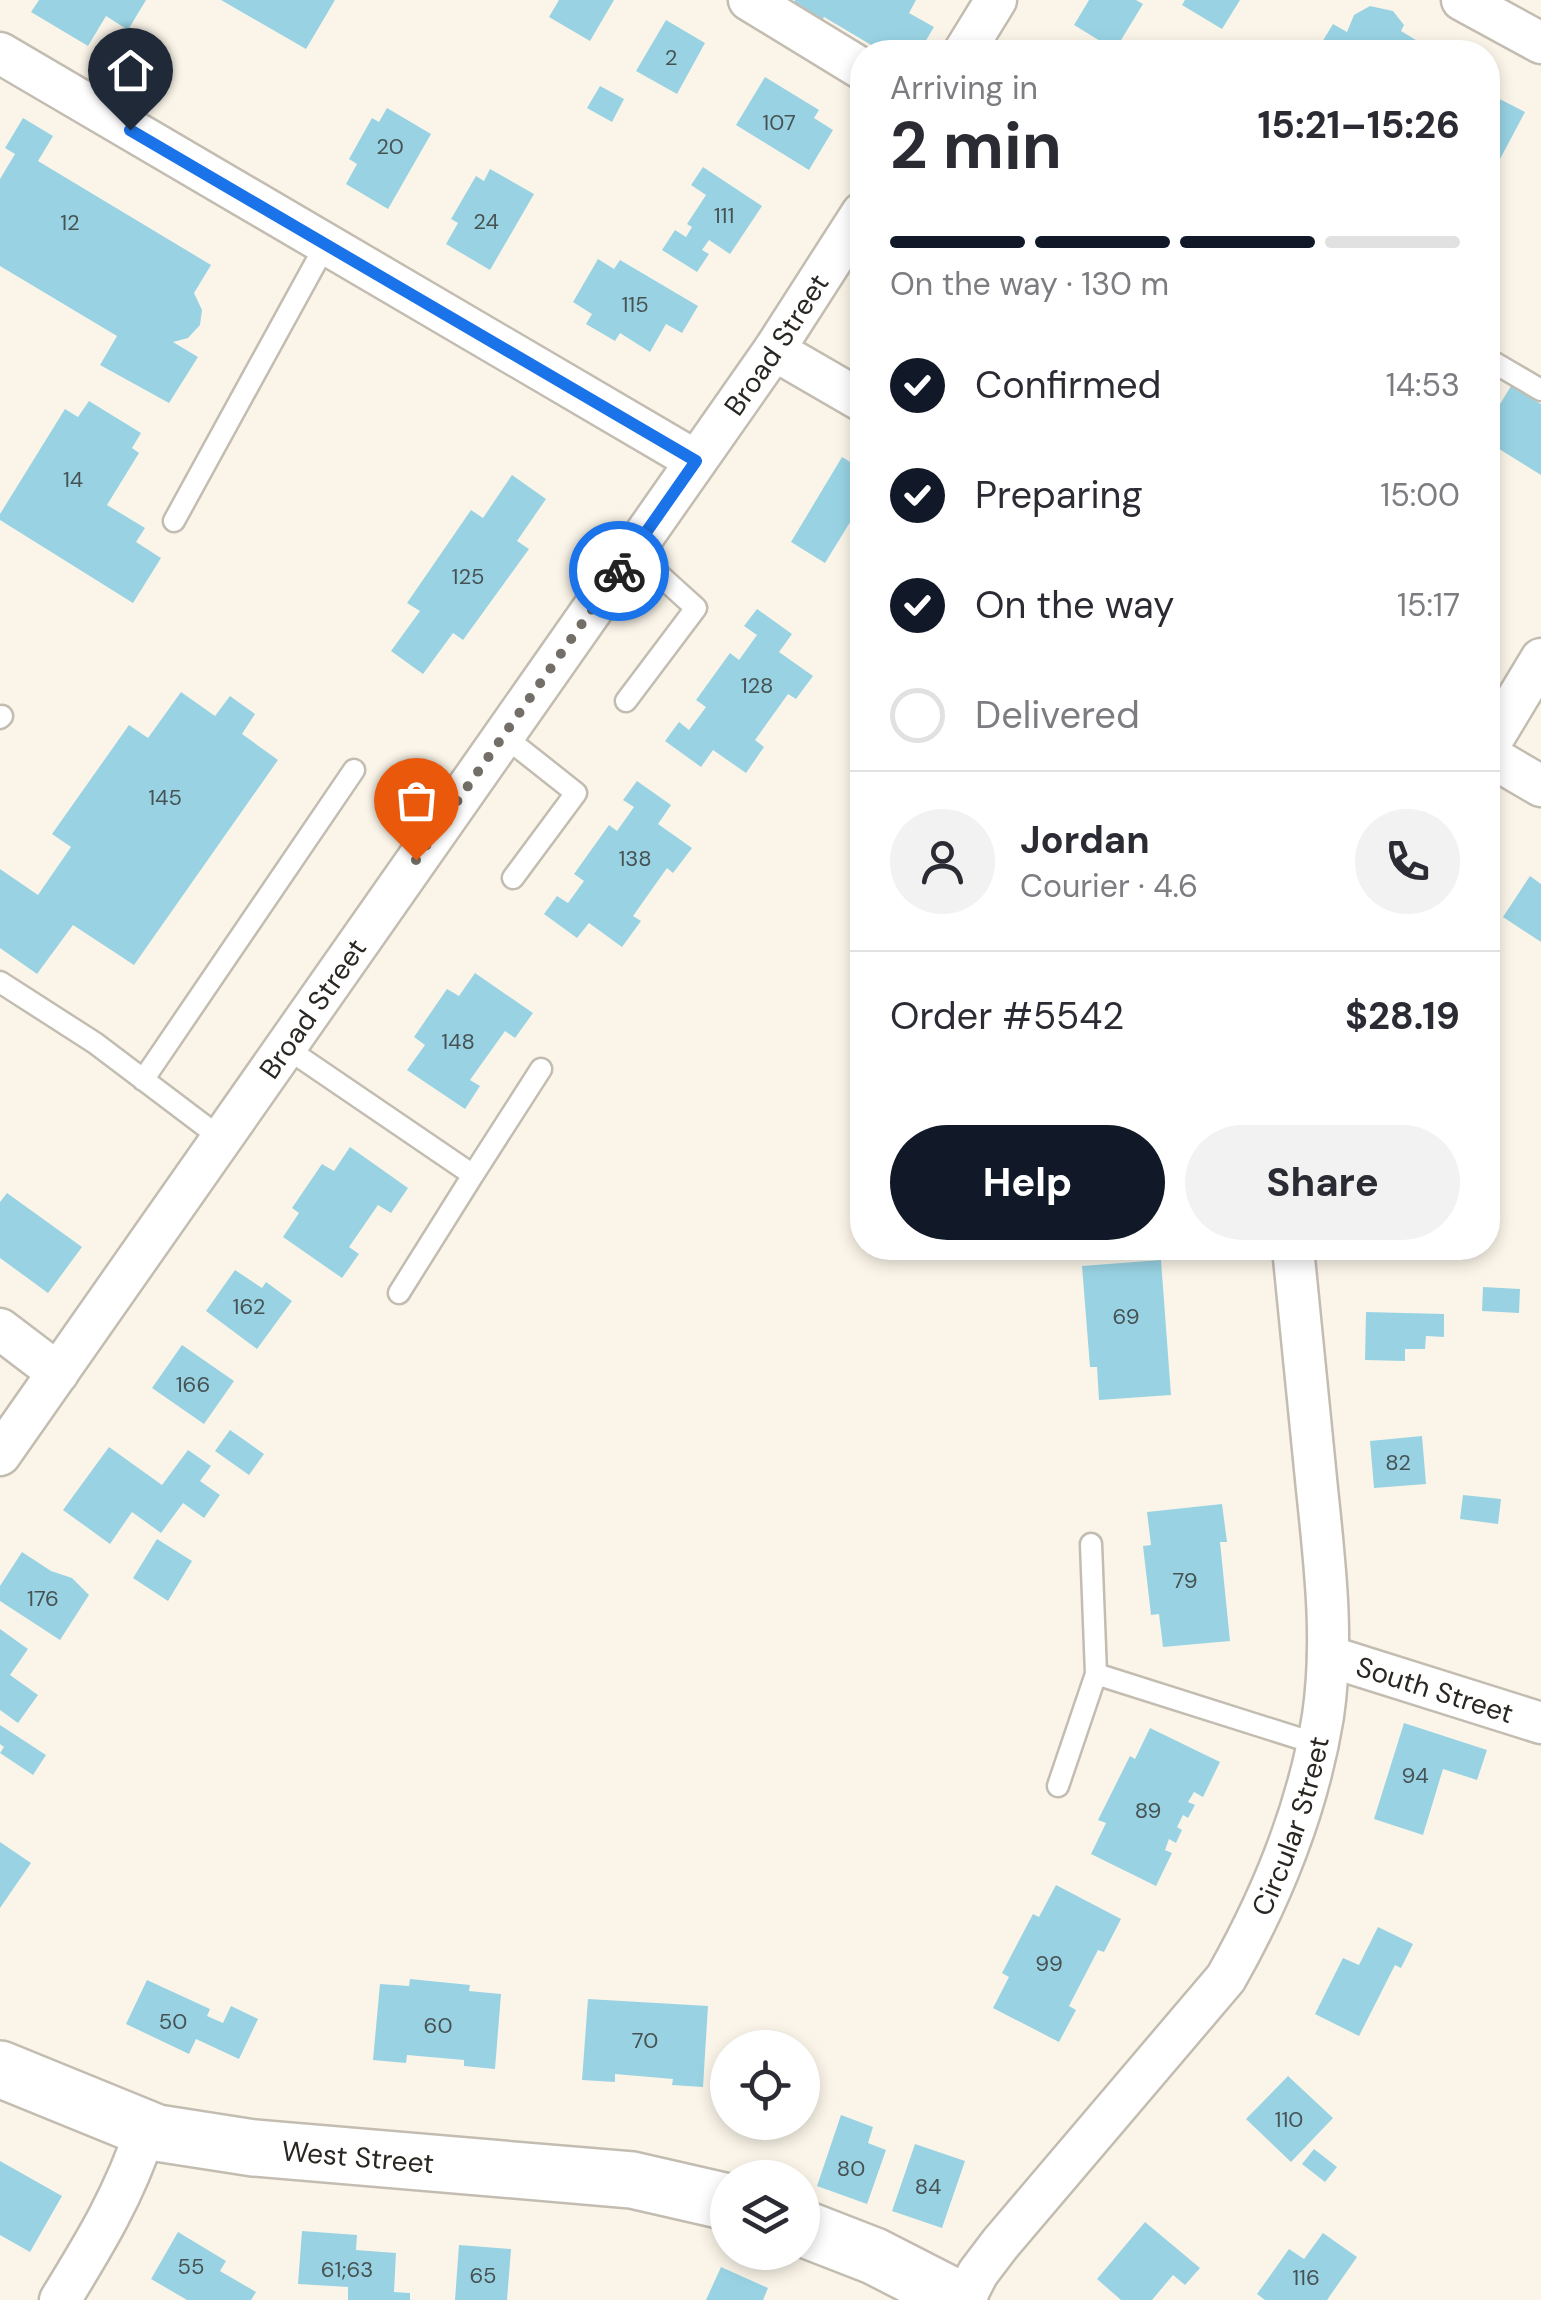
<!DOCTYPE html>
<html lang="en">
<head>
<meta charset="utf-8">
<style>
  :root { --surface:#fff; --page:#f2f2f3; --text:#2b2b33; --muted:#7c7c81; --line:#e1e1e2; --accent:#111827 }
  body { margin:0; font-family:"DM Sans",sans-serif; background:var(--page); color:var(--text); height:100vh; display:flex; flex-direction:column; font-size:38px; white-space:nowrap }
  * { box-sizing:border-box; margin:0 }
  p { font-size:32px; color:var(--muted) }
  .icon { flex:none; width:55px; height:55px; fill:none; stroke:currentColor; stroke-width:2; stroke-linecap:round; stroke-linejoin:round }
  .map { position:relative; flex:1; overflow:hidden }
  .details { position:absolute; left:850px; top:40px; width:650px; height:1220px; display:flex; flex-direction:column; background:var(--surface); border-radius:40px; box-shadow:0 5px 15px #0003 }
  .details>* { flex:none }
  .fabs { position:absolute; left:710px; top:2030px; display:grid; gap:20px }
  .fabs a { display:grid; place-items:center; width:110px; height:110px; border-radius:50%; background:var(--surface); box-shadow:0 5px 15px #0003; font-size:50px }
  .pin { position:absolute; display:grid; place-items:center; width:85px; height:85px; color:#fff; margin:-102px -42px; border-radius:50% 50% 50% 0; rotate:-45deg; box-shadow:0 0 10px #0007 }
  .pin .icon { rotate:45deg }
  .courier { position:absolute; display:grid; place-items:center; width:100px; height:100px; margin:-50px; border:8px solid #1a73e8; border-radius:50%; background:#fff; color:#222; box-shadow:0 2px 12px #0007 }
  .summary em { font-style:normal; font-weight:700 }
  .summary div { display:flex; flex-direction:column-reverse }
  .summary { display:flex; align-items:center; justify-content:space-between; height:170px; padding:0 40px }
  h1 { font-size:65px; font-weight:700; line-height:75px }
  .bar { display:grid; grid-template-columns:repeat(4,1fr); gap:15px 10px; align-content:center; height:120px; padding:0 40px }
  .bar i { height:12px; border-radius:8px; background:var(--line) }
  .bar .on { background:var(--accent) }
  .bar p { grid-column:span 4 }
  .line { display:flex; align-items:center; gap:25px; padding:0 40px; border-top:2px solid var(--line) }
  .line div { flex:1 }
  .round { display:grid; place-items:center; flex:none; width:105px; height:105px; border-radius:52px; background:var(--page) }
  ol { padding:0 40px; list-style:none }
  li { display:flex; align-items:center; gap:30px; height:110px }
  li p { margin-inline-start:auto }
  li .icon { padding:10px; border-radius:50%; background:var(--accent); color:#fff; stroke-width:4 }
  li:last-child { color:var(--muted) }
  li i { width:55px; height:55px; border:5px solid var(--line); border-radius:50% }
  .action { display:flex; gap:20px; margin-top:auto; padding:20px 40px }
  .action a { flex:1; height:115px; border-radius:60px; background:var(--accent); color:#fff; font-size:40px; font-weight:700; line-height:115px; text-align:center }
  .action a+a { background:var(--page); color:var(--text) }
  .map>svg:first-child { display:block }
</style>
</head>
<body>
<div class="map">
<svg width="1541" height="2300" viewBox="0 0 1541 2300">
  <rect width="100%" height="100%" fill="#fbf5e9"/>
  <path fill="#99d3e3" d="M39 0H146L128 30 106 16 88 46 31 12Z
    M221 0H335L306 49Z
    M559 0H614L590 41 549 17Z
    M795 0H916L909 13 934 27 919 52H883L824 17 818 27 789 9Z
    M1089 0H1136L1143 4 1115 50 1074 25Z
    M1185 0H1240L1222 29 1182 5Z
    M1370 6 1393 11 1404 25 1401 31 1429 48 1427 52H1316L1333 24 1347 32 1354 15Z
    M666 20 705 43 677 94 636 71Z
    M765 77 819 110 814 118 833 130 809 170 736 125Z
    M600 86 624 99 612 122 587 108Z
    M1488 93 1525 112 1499 161 1488 155Z
    M387 108 431 134 388 209 346 184 357 164 349 159 372 118 379 122Z
    M23 118 53 136 38 161 211 265 194 293 202 310 200 325 188 338 173 342 198 357 169 403 100 365 117 336 0 266V179L15 154 5 148Z
    M703 167 762 206 730 254 709 240 702 250 709 254 697 272 662 250 675 230 686 237 692 227 687 224 706 195 691 185Z
    M490 169 534 194 490 270 446 244 458 223 451 219 476 176 484 181Z
    M598 259 614 269 620 260 698 306 682 333 666 324 650 352 620 333 615 341 586 324 592 314 573 302Z
    M1511 386 1541 404V475L1488 442V424Z
    M89 401 141 433 132 448 139 453 107 505 145 528 136 542 161 558 133 603 0 520V514L65 409 78 417Z
    M842 457 862 469V526L852 519 825 563 791 542Z
    M512 475 546 499 517 541 529 549 463 640 453 633 423 674 391 651 420 611 407 603 471 510 483 518Z
    M757 609 792 634 779 652 813 676 796 699 788 694 755 740 764 747 746 773 713 750 701 767 665 741 679 722 689 730 706 707 696 700 730 653 739 660 757 635 744 626Z
    M181 692 215 716 230 696 255 714 242 734 278 760 134 965 73 925 37 974 0 948V869L38 895 71 847 52 834 129 725 148 738Z
    M637 781 671 805 658 824 692 848 673 873 667 868 633 916 641 921 622 947 589 923 577 938 544 914 557 896 568 903 584 881 574 874 609 825 617 831 634 807 623 800Z
    M1530 876 1541 884V942L1503 917Z
    M475 973 533 1013 515 1038 505 1031 470 1080 480 1086 465 1109 407 1070 425 1045 414 1037 447 989 459 996Z
    M350 1147 408 1188 391 1213 378 1205 349 1247 359 1254 342 1278 283 1237 299 1213 292 1208 322 1164 334 1171Z
    M7 1193 82 1247 48 1293 0 1258V1202Z
    M1161 1260 1171 1395 1099 1400 1097 1367H1090L1082 1266Z
    M235 1270 262 1288 266 1282 292 1301 257 1349 206 1311Z
    M1483 1287 1520 1289 1519 1313 1482 1311Z
    M1366 1312 1444 1314V1337L1426 1336 1425 1349H1405V1361L1365 1360Z
    M182 1345 234 1381 204 1424 152 1388Z
    M230 1430 264 1454 249 1475 215 1451Z
    M1422 1436 1426 1484 1374 1488 1370 1441Z
    M109 1447 162 1485 188 1450 211 1466 200 1481 220 1495 204 1518 183 1503 161 1533 132 1512 110 1544 63 1510Z
    M1463 1495 1501 1499 1498 1524 1460 1519Z
    M1222 1504 1227 1542H1220L1230 1641 1163 1647 1159 1614 1151 1615 1143 1546 1151 1545 1147 1512Z
    M157 1539 192 1561 168 1601 133 1578Z
    M22 1552 51 1571 72 1578 89 1595 60 1640 0 1601V1586Z
    M0 1629 28 1649 10 1675 38 1695 18 1723 0 1710Z
    M1404 1723 1487 1750 1477 1780 1443 1769 1423 1835 1374 1819Z
    M0 1725 46 1755 33 1775 0 1753 4 1747 0 1744Z
    M1150 1728 1220 1762 1203 1797 1194 1792 1188 1802 1195 1805 1188 1818 1183 1815 1177 1827 1182 1830 1176 1843 1169 1839 1165 1850 1172 1853 1156 1886 1091 1854 1106 1823 1098 1820 1130 1756 1135 1759Z
    M0 1842 31 1863 0 1908Z
    M1056 1885 1121 1919 1104 1952 1098 1950 1069 2006 1076 2010 1059 2042 993 2008 1009 1977 1002 1973 1033 1914 1039 1917Z
    M1378 1927 1413 1944 1401 1968 1395 1965 1359 2036 1315 2014 1343 1958 1359 1965Z
    M410 1979 470 1985 469 1991 501 1994 495 2069 464 2066V2060L407 2055 406 2063 373 2060 380 1984 409 1986Z
    M147 1980 210 2009 207 2016 223 2023 231 2006 258 2019 239 2059 196 2039 189 2054 126 2024Z
    M588 1999 708 2006 703 2087 672 2085 673 2079 615 2074V2082L582 2080Z
    M1288 2076 1333 2118 1291 2162 1246 2119Z
    M841 2115 873 2127 868 2143 886 2150 867 2204 817 2186Z
    M915 2144 965 2161 942 2228 892 2211Z
    M1314 2149 1337 2167 1325 2182 1302 2164Z
    M0 2161 62 2196 30 2252 0 2235Z
    M1145 2222 1200 2268 1185 2285 1173 2275 1152 2300H1121L1097 2279Z
    M302 2231 357 2235 356 2250 396 2253 394 2292 410 2293V2300H348V2287L298 2284Z
    M178 2232 226 2261 220 2271 256 2292 251 2300H187L151 2279Z
    M1323 2233 1357 2257 1327 2300H1265L1257 2294 1289 2249 1304 2259Z
    M459 2245 511 2249 507 2300H455Z
    M721 2267 768 2288 763 2300H706Z"/>
  <g fill="none" stroke-linecap="round" stroke-linejoin="round">
    <g stroke="#c3bcb1" stroke-width="25">
      <path id="lane" d="M1488 359 1541 390
        M174 521 326 244
        M626 701 696 608 633 551
        M0 718 2 716
        M504 736 576 793 513 878
        M0 982 95 1043 222 1139
        M285 1047 473 1175 399 1293
        M143 1080 354 770
        M473 1175 541 1069
        M1096 1674 1317 1744
        M1058 1786 1096 1674 1091 1544"/>
    </g>
    <g stroke="#c3bcb1" stroke-width="45">
      <g id="street">
        <path d="M749 0 862 69"/>
        <path d="M1462 0 1541 43"/>
        <path d="M964 52 996 0"/>
        <path d="M0 53 696 461"/>
        <path d="M774 350 862 401"/>
        <path d="M1488 747 1541 659"/>
        <path d="M1488 755 1541 786"/>
        <path d="M0 1329 58 1373"/>
        <path id="s1" d="M0 1455 774 350 862 213"/>
        <path id="s2" d="M1328 1656 1541 1723"/>
        <path d="M60 2300C95 2243 125 2194 146 2129"/>
        <path id="s3" d="M964 2300 978 2273 1000 2244 1226 1978C1272 1897 1308 1808 1323 1716 1334 1641 1325 1565 1317 1489 1309 1409 1301 1328 1293 1248"/>
      </g>
    </g>
    <g stroke="#c3bcb1" stroke-width="60">
      <g id="secondary">
        <path id="s4" d="M0 2069 157 2133 254 2148 632 2180 728 2202"/>
        <path d="M802 2228 874 2256 960 2300"/>
      </g>
    </g>
    <use href="#lane" stroke="#fff" stroke-width="20"/>
    <use href="#street" stroke="#fff" stroke-width="40"/>
    <use href="#secondary" stroke="#fff" stroke-width="55"/>
  </g>
  <g fill="none" stroke-linecap="round" stroke-linejoin="round">
    <path stroke="#736f68" stroke-width="10" stroke-dasharray="0 18" d="M416 860 619 571"/>
    <path stroke="#1a73e8" stroke-width="12" d="M130 130 696 461 619 571"/>
  </g>
  <g text-anchor="middle" stroke-width="9" stroke-linejoin="round" paint-order="stroke">
    <g font-size="22" fill="#465253">
      <text x="671" y="65">2</text>
      <text x="779" y="130">107</text>
      <text x="390" y="154">20</text>
      <text x="724" y="223">111</text>
      <text x="486" y="229">24</text>
      <text x="70" y="230">12</text>
      <text x="635" y="312">115</text>
      <text x="73" y="487">14</text>
      <text x="468" y="584">125</text>
      <text x="757" y="693">128</text>
      <text x="165" y="805">145</text>
      <text x="635" y="866">138</text>
      <text x="458" y="1049">148</text>
      <text x="249" y="1314">162</text>
      <text x="1126" y="1324">69</text>
      <text x="193" y="1392">166</text>
      <text x="1398" y="1470">82</text>
      <text x="1185" y="1588">79</text>
      <text x="43" y="1606">176</text>
      <text x="1415" y="1783">94</text>
      <text x="1148" y="1818">89</text>
      <text x="1049" y="1971">99</text>
      <text x="173" y="2029">50</text>
      <text x="438" y="2033">60</text>
      <text x="645" y="2048">70</text>
      <text x="1289" y="2127">110</text>
      <text x="851" y="2176">80</text>
      <text x="928" y="2194">84</text>
      <text x="191" y="2274">55</text>
      <text x="347" y="2277">61;63</text>
      <text x="483" y="2283">65</text>
      <text x="1306" y="2285">116</text>
    </g>
    <g font-size="28" fill="#2a2723" stroke="#fff">
      <text dy="10" stroke="none"><textPath href="#s1" startOffset="1355">Broad Street</textPath></text>
      <text dy="10" stroke="none"><textPath href="#s1" startOffset="545">Broad Street</textPath></text>
      <text dy="10" stroke="none"><textPath href="#s2" startOffset="112">South Street</textPath></text>
      <text dy="10" stroke="none"><textPath href="#s3" startOffset="582">Circular Street</textPath></text>
      <text dy="10" stroke="none"><textPath href="#s4" startOffset="372">West Street</textPath></text>
    </g>
  </g>
</svg>
<div class="fabs">
<a><svg class="icon" aria-label="locate" viewBox="0 0 24 24"><circle cx="12" cy="12" r="6"/><path d="M12 2v4M12 18v4M2 12h4M18 12h4"/></svg></a>
<a><svg class="icon" aria-label="layers" viewBox="0 0 24 24"><path d="M12 4l9 5-9 5-9-5zM3 14l9 5 9-5"/></svg></a>
</div>
<div class="pin" style="left:416px;top:860px;background:#ea580c"><svg class="icon" aria-label="bag" viewBox="0 0 24 24"><path d="M5 8h14l-1 12H6zM9 8a3 3 0 0 1 6 0"/></svg></div>
<div class="pin" style="left:130px;top:130px;background:#1f2937"><svg class="icon" aria-label="home" viewBox="0 0 24 24"><path d="M3 11l9-7 9 7M6 9v11h12V9"/></svg></div>
<div class="courier" style="left:619px;top:571px"><svg class="icon" aria-label="bike" viewBox="0 0 24 24"><circle cx="6" cy="16" r="4"/><circle cx="18" cy="16" r="4"/><path d="M6 16l4-8h5l3 8M10 8l3 8H6M13 5h3"/></svg></div>
<section class="details">
<div class="summary"><div><h1>2 min</h1><p>Arriving in</p></div><em>15:21–15:26</em></div>
<div class="bar"><i class="on"></i><i class="on"></i><i class="on"></i><i></i><p>On the way · 130 m</p></div>
<ol>
<li><svg class="icon" aria-label="check" viewBox="0 0 24 24"><path d="M5 12l5 5 9-10"/></svg>Confirmed<p>14:53</p></li>
<li><svg class="icon" aria-label="check" viewBox="0 0 24 24"><path d="M5 12l5 5 9-10"/></svg>Preparing<p>15:00</p></li>
<li><svg class="icon" aria-label="check" viewBox="0 0 24 24"><path d="M5 12l5 5 9-10"/></svg>On the way<p>15:17</p></li>
<li><i></i>Delivered</li>
</ol>
<div class="line" style="height:180px"><a class="round"><svg class="icon" aria-label="person" viewBox="0 0 24 24"><circle cx="12" cy="8" r="4"/><path d="M4 21q1-7 8-7t8 7"/></svg></a><div><b>Jordan</b><p>Courier · 4.6</p></div><a class="round"><svg class="icon" aria-label="phone" viewBox="0 0 24 24"><path d="M5 4h4l2 5-3 2q2 4 5 5l2-3 5 2v4C11 20 4 13 5 4z"/></svg></a></div>
<div class="line" style="height:130px"><div>Order #5542</div><b>$28.19</b></div>
<div class="action"><a>Help</a><a>Share</a></div>
</section>
</div>
</body>
</html>
